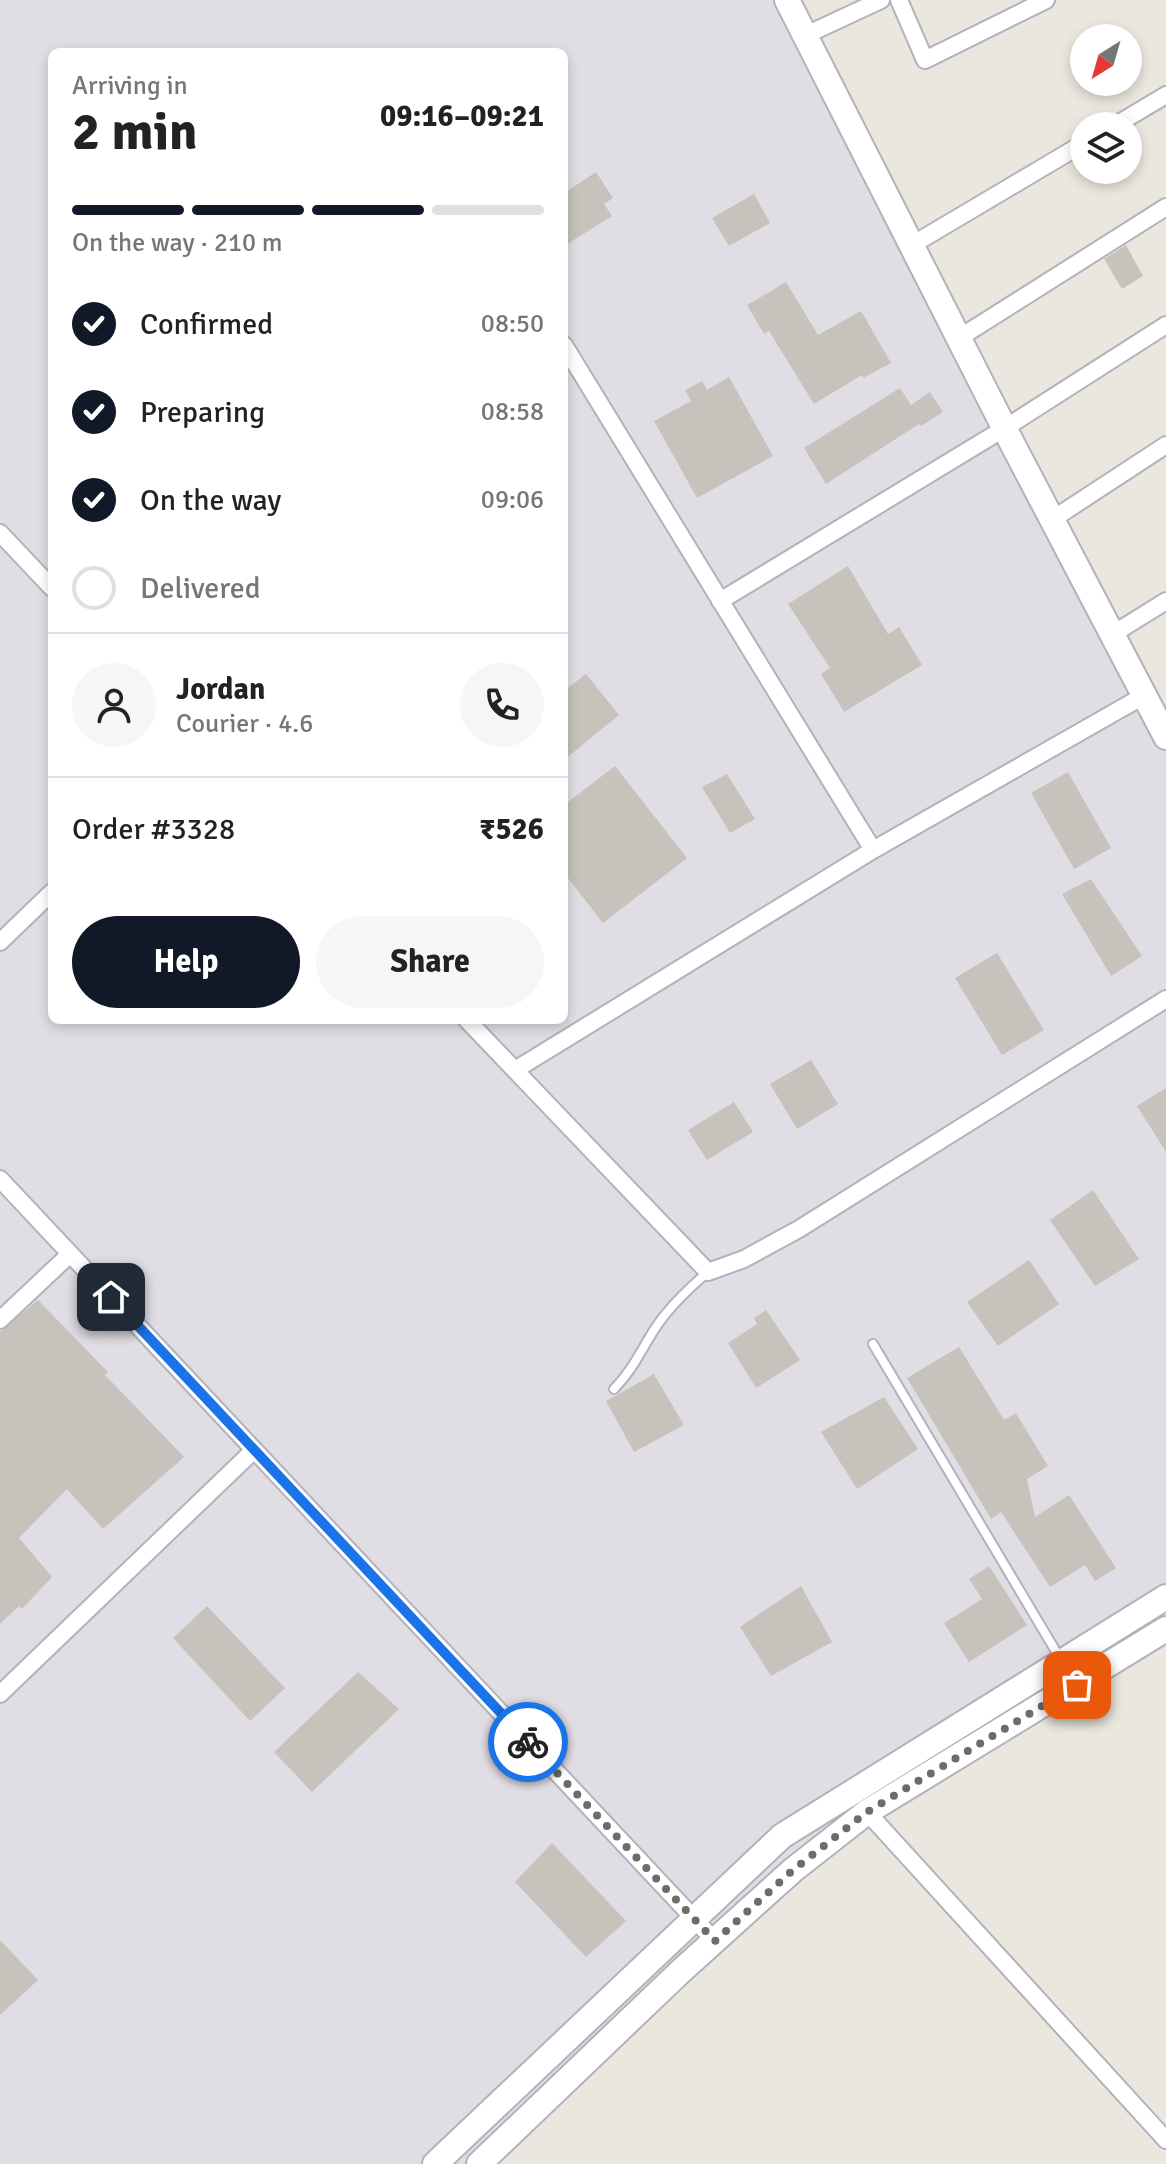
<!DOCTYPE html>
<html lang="en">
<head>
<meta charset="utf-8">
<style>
  :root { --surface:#fff; --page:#f6f6f6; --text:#222; --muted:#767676; --line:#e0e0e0; --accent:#111827 }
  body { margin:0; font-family:Signika,sans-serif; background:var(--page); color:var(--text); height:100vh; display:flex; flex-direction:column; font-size:30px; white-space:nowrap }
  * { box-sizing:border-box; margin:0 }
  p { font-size:26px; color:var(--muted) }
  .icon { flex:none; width:44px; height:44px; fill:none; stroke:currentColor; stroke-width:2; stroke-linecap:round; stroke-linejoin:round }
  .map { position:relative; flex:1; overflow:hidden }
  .details { position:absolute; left:48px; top:48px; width:520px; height:976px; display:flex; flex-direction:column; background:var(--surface); border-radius:12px; box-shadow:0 4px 12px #0003 }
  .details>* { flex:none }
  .needle { width:52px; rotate:217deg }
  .buttons { position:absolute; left:1070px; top:24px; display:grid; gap:16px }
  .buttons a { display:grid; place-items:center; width:72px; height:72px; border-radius:50%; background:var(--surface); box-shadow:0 4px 12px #0003; font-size:40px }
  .pin { position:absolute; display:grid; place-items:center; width:68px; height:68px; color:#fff; margin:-34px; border-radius:16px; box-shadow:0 4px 12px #0006 }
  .courier { position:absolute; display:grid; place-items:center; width:80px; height:80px; margin:-40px; border:6px solid #1a73e8; border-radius:50%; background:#fff; color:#222; box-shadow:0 2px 10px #0007 }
  .summary em { font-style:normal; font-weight:700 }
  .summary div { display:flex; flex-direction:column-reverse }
  .summary { display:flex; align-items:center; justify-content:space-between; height:136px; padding:0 24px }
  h1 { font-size:52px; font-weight:700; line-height:60px }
  .bar { display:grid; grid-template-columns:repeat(4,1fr); gap:12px 8px; align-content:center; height:96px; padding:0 24px }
  .bar i { height:10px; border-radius:6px; background:var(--line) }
  .bar .current { background:var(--accent) }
  .bar p { grid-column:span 4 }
  .line { display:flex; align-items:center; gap:20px; padding:0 24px; border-top:2px solid var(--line) }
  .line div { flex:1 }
  .round { display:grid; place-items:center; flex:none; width:84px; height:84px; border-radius:42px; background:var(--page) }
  ol { padding:0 24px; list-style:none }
  li { display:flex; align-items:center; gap:24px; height:88px }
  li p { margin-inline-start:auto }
  li .icon { padding:8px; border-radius:50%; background:var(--accent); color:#fff; stroke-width:4 }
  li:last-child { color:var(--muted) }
  li i { width:44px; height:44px; border:4px solid var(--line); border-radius:50% }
  .cta { display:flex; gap:16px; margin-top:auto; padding:16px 24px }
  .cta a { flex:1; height:92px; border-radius:48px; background:var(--accent); color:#fff; font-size:32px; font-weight:700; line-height:92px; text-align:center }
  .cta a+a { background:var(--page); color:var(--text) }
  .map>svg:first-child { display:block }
</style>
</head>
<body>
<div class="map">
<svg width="1166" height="2164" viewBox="0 0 1166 2164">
  <rect width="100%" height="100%" fill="#ebe7de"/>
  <path fill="#e0dde4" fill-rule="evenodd" d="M0 0H787L1166 737V1620L850 1826 470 2164H0ZM52 52H564V1020H52Z"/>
  <path fill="#c6c3bd" d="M596 172 613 198 604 204 612 216 564 246V193Z
    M754 194 770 223 729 246 712 218Z
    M1126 245 1143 276 1122 289 1104 259Z
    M786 282 818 335 861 311 891 363 863 378 862 375 814 404 769 331 764 334 747 305Z
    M729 377 773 456 697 498 654 421 691 401 685 390 702 381 707 390Z
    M900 388 911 405 930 392 943 412 921 426 919 424 826 484 804 448Z
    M848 566 888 634 899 627 922 665 844 712 821 674 830 668 788 604Z
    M586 674 619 715 564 760V691Z
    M615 766 687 858 603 923 564 873V805Z
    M1068 772 1111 848 1074 869 1031 793Z
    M727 774 755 819 730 833 702 787Z
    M1091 879 1142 956 1111 976 1062 894Z
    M997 953 1044 1030 1002 1055 955 978Z
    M811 1060 838 1104 797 1129 770 1084Z
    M1166 1088V1152L1137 1106Z
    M734 1102 753 1132 707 1160 688 1130Z
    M1093 1190 1139 1259 1095 1286 1050 1220Z
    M1029 1260 1059 1304 998 1346 967 1302Z
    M38 1300 108 1372 105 1375 184 1457 103 1529 67 1489 19 1538 52 1577 22 1609 19 1606 0 1624V1332Z
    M766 1310 800 1360 756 1388 728 1343 757 1324 754 1318Z
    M959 1347 1004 1420 1016 1413 1048 1466 1027 1479 1035 1517 1069 1495 1116 1568 1095 1581 1085 1565 1050 1587 1001 1512 991 1519 907 1378Z
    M654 1374 684 1425 634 1452 606 1401Z
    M884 1397 918 1449 857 1489 821 1432Z
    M989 1566 1027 1625 969 1662 944 1623 982 1599 969 1579Z
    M801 1586 832 1642 771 1676 740 1627Z
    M207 1606 285 1688 250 1721 173 1638Z
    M358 1672 399 1709 312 1792 274 1752Z
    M552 1843 626 1921 586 1957 515 1882Z
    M0 1940 38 1980 0 2015Z"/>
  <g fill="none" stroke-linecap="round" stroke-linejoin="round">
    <g stroke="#b1b2bc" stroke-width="12">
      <path id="lane" d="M873 1344 1061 1660
        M614 1389C633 1370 642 1348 656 1327 670 1306 688 1289 708 1272"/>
    </g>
    <g stroke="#b1b2bc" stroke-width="20">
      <path id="street" d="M899 0 925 60 1046 0
        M806 35 881 0
        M1114 126 1166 95
        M912 245 1084 143
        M959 338 1166 207
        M564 345 873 850 1145 695
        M1053 519 1166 445
        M0 533 52 588
        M720 601 1005 428 1166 325
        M1113 634 1166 601
        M0 942 52 892
        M467 1020 708 1272 744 1259 799 1229 1166 999
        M515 1070 873 850
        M0 1179 715 1941
        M0 1320 70 1254
        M0 1694 254 1450
        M867 1812 1166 2140"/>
    </g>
    <g stroke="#b1b2bc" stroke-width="28">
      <path id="secondary" d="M787 0 1013 445 1166 737
        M435 2164 782 1836 1166 1597
        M479 2164 681 1971 793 1870 867 1812 1166 1629"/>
    </g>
    <use href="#lane" stroke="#fff" stroke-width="8"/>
    <use href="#street" stroke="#fff" stroke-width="16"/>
    <use href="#secondary" stroke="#fff" stroke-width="24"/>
  </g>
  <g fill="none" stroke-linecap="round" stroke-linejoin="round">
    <path stroke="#6e6c69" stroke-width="8" stroke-dasharray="0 14.4" d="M528 1742 715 1941 793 1870 867 1812 1077 1685"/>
    <path stroke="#1a73e8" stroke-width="10" d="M111 1297 528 1742"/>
  </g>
</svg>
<div class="buttons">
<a><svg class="needle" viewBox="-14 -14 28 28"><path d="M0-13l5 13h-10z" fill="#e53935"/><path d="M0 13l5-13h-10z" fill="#767676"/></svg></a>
<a><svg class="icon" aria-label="layers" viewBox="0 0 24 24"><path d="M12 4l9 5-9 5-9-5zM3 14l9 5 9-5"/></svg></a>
</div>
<div class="pin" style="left:1077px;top:1685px;background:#ea580c"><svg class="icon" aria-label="bag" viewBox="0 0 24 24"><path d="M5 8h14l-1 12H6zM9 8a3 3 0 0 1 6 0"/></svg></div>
<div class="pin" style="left:111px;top:1297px;background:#1f2937"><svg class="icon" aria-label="home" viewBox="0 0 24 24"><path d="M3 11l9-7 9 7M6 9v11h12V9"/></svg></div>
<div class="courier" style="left:528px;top:1742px"><svg class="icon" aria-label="bike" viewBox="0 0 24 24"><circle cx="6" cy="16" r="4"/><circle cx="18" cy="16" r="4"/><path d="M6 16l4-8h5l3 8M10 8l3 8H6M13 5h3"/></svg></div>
<section class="details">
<div class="summary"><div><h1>2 min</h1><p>Arriving in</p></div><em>09:16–09:21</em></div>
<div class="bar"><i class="current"></i><i class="current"></i><i class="current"></i><i></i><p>On the way · 210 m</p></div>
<ol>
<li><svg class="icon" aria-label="check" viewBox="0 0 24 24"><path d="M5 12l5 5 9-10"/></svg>Confirmed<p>08:50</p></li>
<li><svg class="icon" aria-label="check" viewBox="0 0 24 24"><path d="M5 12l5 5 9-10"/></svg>Preparing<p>08:58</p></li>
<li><svg class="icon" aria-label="check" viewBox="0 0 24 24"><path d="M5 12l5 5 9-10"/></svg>On the way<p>09:06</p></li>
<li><i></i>Delivered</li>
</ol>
<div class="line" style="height:144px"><a class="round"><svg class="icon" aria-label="person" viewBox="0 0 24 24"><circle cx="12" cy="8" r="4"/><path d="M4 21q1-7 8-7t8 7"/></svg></a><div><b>Jordan</b><p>Courier · 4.6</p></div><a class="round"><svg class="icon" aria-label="phone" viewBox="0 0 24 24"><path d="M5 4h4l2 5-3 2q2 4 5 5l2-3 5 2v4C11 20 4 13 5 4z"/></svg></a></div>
<div class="line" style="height:104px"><div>Order #3328</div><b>₹526</b></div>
<div class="cta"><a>Help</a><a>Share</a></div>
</section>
</div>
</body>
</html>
